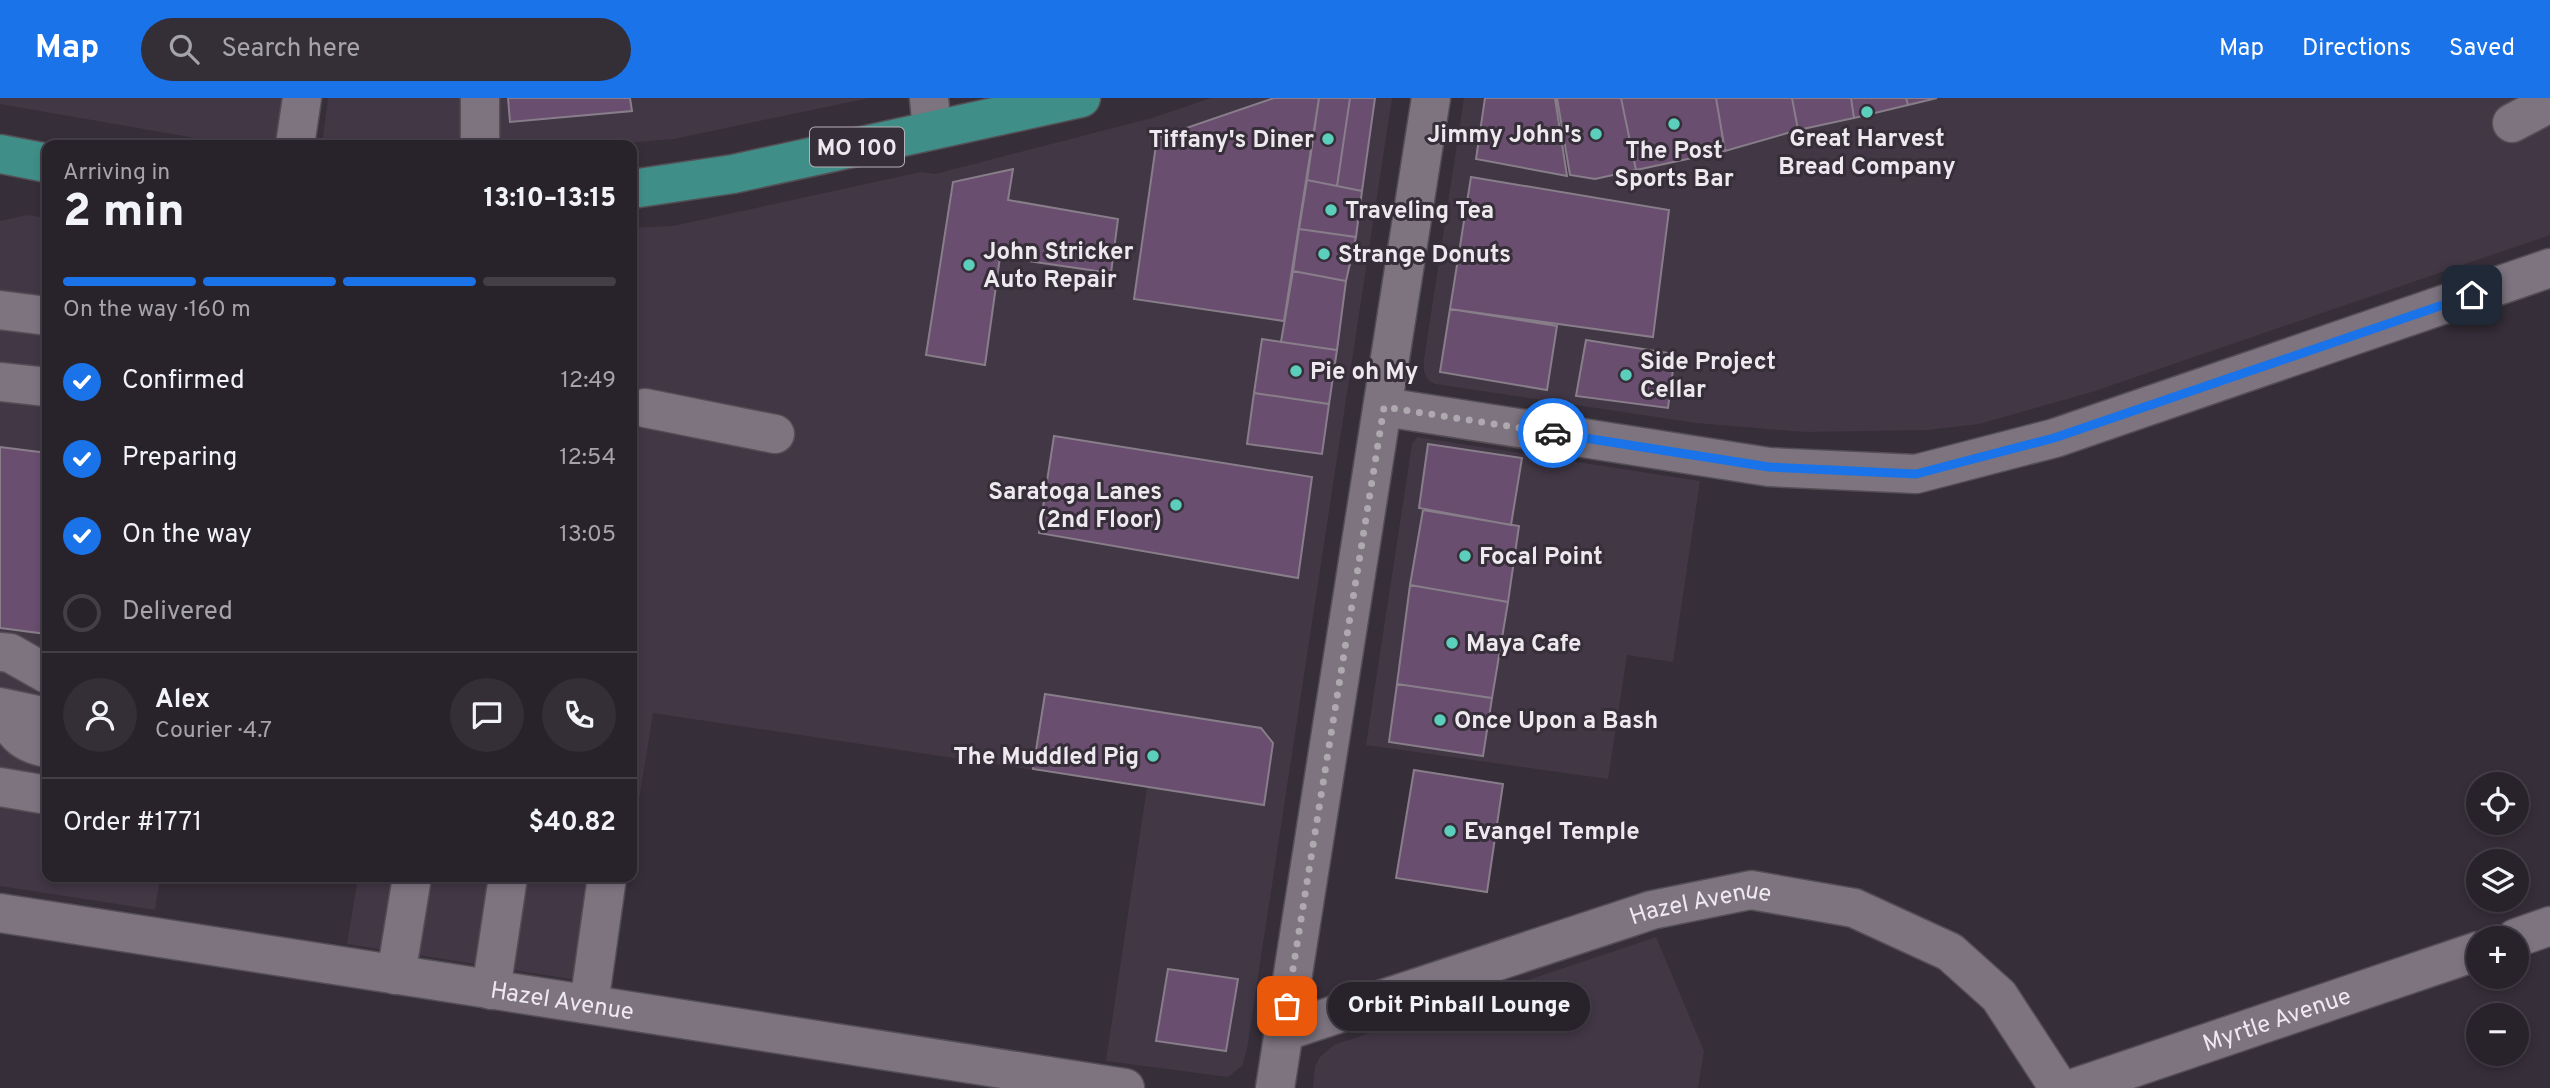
<!DOCTYPE html>
<html lang="en">
<head>
<meta charset="utf-8">
<style>
  :root { --surface:#28222a; --page:#342f36; --text:#f1f3f6; --muted:#a5a4a8; --line:#443f47; --accent:#1a73e8 }
  body { margin:0; font-family:Overpass,sans-serif; background:var(--page); color:var(--text); height:100vh; display:flex; flex-direction:column; font-size:26px; white-space:nowrap }
  * { box-sizing:border-box; margin:0 }
  p { font-size:23px; color:var(--muted) }
  .icon { flex:none; width:38px; height:38px; fill:none; stroke:currentColor; stroke-width:2; stroke-linecap:round; stroke-linejoin:round }
  .map { position:relative; flex:1; overflow:hidden }
  .details { position:absolute; left:42px; top:42px; width:595px; height:742px; display:flex; flex-direction:column; background:var(--surface); border-radius:14px; box-shadow:0 4px 10px #0003,0 0 0 2px var(--line) }
  .details>* { flex:none }
  .fabs { position:absolute; left:2466px; top:674px; display:grid; gap:14px }
  .fabs a { display:grid; place-items:center; width:63px; height:63px; border-radius:50%; background:var(--surface); box-shadow:0 4px 10px #0003,0 0 0 2px var(--line); font-size:35px }
  .pin { position:absolute; display:grid; place-items:center; width:60px; height:60px; color:#fff; margin:-30px; border-radius:14px; box-shadow:0 4px 10px #0006 }
  .courier { position:absolute; display:grid; place-items:center; width:70px; height:70px; margin:-35px; border:5px solid #1a73e8; border-radius:50%; background:#fff; color:#222; box-shadow:0 2px 9px #0007 }
  .bubble { position:absolute; height:49px; border-radius:24px; background:var(--surface); box-shadow:0 4px 10px #0003,0 0 0 2px var(--line); font-size:23px; font-weight:800; line-height:49px; text-align:center }
  .headline em { font-style:normal; font-weight:800 }
  .headline div { display:flex; flex-direction:column-reverse }
  .headline { display:flex; align-items:center; justify-content:space-between; height:119px; padding:0 21px }
  h1 { font-size:46px; font-weight:800; line-height:52px }
  .bar { display:grid; grid-template-columns:repeat(4,1fr); gap:10px 7px; align-content:center; height:84px; padding:0 21px }
  .bar i { height:9px; border-radius:5px; background:var(--line) }
  .bar .current { background:var(--accent) }
  .bar p { grid-column:span 4 }
  .line { display:flex; align-items:center; gap:18px; padding:0 21px; border-top:2px solid var(--line) }
  .line div { flex:1 }
  .round { display:grid; place-items:center; flex:none; width:74px; height:74px; border-radius:37px; background:var(--page) }
  ol { padding:0 21px; list-style:none }
  li { display:flex; align-items:center; gap:21px; height:77px }
  li p { margin-inline-start:auto }
  li .icon { padding:7px; border-radius:50%; background:var(--accent); color:#fff; stroke-width:4 }
  li:last-child { color:var(--muted) }
  li i { width:38px; height:38px; border:4px solid var(--line); border-radius:50% }
  header { display:flex; align-items:center; gap:42px; box-sizing:border-box; height:98px; padding:0 35px; background:var(--accent); color:#fff }
  header strong { font-size:33px }
  nav { display:flex; gap:38px; margin-inline-start:auto; font-size:24px }
  .search { width:490px; height:63px; background:var(--page); display:flex; align-items:center; gap:18px; box-sizing:border-box; padding:0 24px; border-radius:38px; color:var(--muted); font-size:26px }
  .map>svg:first-child { display:block }
</style>
</head>
<body>
<header>
<strong>Map</strong>
<div class="search"><svg class="icon" aria-label="search" viewBox="0 0 24 24"><circle cx="10" cy="10" r="6"/><path d="M15 15l6 6"/></svg>Search here</div>
<nav><a>Map</a><a>Directions</a><a>Saved</a></nav>
</header>
<div class="map">
<svg width="2550" height="990" viewBox="0 0 2550 990">
  <rect width="100%" height="100%" fill="#362e38"/>
  <path fill="#423745" d="M0 0H288L278 47H235L0 6Z
    M328 0H869L674 41 636 44 584 47H322Z
    M1211 0H1392L1247 951 1242 968 1228 979 1106 963 1147 689 653 615 632 745V130L673 128 921 74 935 76 1152 20Z
    M1464 0H2550V137L2092 294 1979 326 1928 332 1805 334 1696 325 1435 286 1428 282 1424 274V261Z
    M27 117 47 120V779H160L155 812 0 788V123Z
    M1417 339 1700 383 1673 564 1627 557 1608 681 1366 647 1412 346Z
    M358 779H626L609 887 347 846Z
    M1656 839 1704 953 1698 990H1313L1315 968 1320 959 1334 947Z"/>
  <path fill="#694e6f" stroke="#887e8a" stroke-width="2" d="M508 0H630L632 13 510 24Z
    M1274 0H1319L1284 223 1134 201 1157 40Z
    M1319 0H1350L1337 88 1307 82Z
    M1350 0H1375L1362 93 1337 88Z
    M1485 0H1555L1567 78 1476 61Z
    M1557 0H1621L1636 72 1595 81 1570 77Z
    M1621 0H1716L1725 53 1636 72Z
    M1716 0H1792L1798 32 1725 53Z
    M1792 0H1851L1854 20 1798 32Z
    M1851 0H1906L1908 7 1854 20Z
    M1906 0H1937L1908 7Z
    M1013 71 1008 102 1118 121 1111 175 1000 159 985 267 926 257 953 84Z
    M1471 79 1669 112 1653 239 1450 211Z
    M1307 82 1362 93 1356 139 1299 131Z
    M1299 131 1356 139 1346 183 1293 173Z
    M1293 173 1346 183 1337 252 1281 244Z
    M1450 211 1557 228 1547 292 1440 274Z
    M1262 241 1337 252 1329 306 1254 295Z
    M1586 242 1675 256 1668 310 1576 298Z
    M1254 295 1329 306 1322 356 1247 346Z
    M1054 338 1312 379 1298 480 1039 435Z
    M1428 346 1522 360 1511 427 1419 410Z
    M0 349 47 355V536L0 530Z
    M1423 412 1519 428 1508 504 1410 487Z
    M1410 487 1508 504 1492 600 1397 586Z
    M1397 586 1492 600 1483 658 1389 644Z
    M1045 596 1261 630 1273 645 1264 707 1033 671Z
    M1414 672 1503 686 1487 794 1396 780Z
    M1168 871 1238 881 1226 953 1156 943Z"/>
  <g fill="none" stroke-linecap="round" stroke-linejoin="round">
    <g stroke="#544e55" stroke-width="41">
      <g id="minor">
        <path d="M929 0 932 32"/>
        <path d="M2512 25 2550 5"/>
        <path d="M295 47 302 0"/>
        <path d="M480 47V0"/>
        <path d="M0 212 47 218"/>
        <path d="M0 284 47 289"/>
        <path d="M1384 309 1769 369 1916 376 2055 340 2550 170"/>
        <path d="M645 310 775 336"/>
        <path d="M0 554 10 555 47 576"/>
        <path d="M0 609 47 619"/>
        <path d="M0 613C16 634 19 645 47 650"/>
        <path d="M0 689 47 697"/>
        <path id="s1" d="M0 815 1125 990"/>
        <path d="M2516 840 2550 828"/>
        <path d="M396 877 412 779"/>
        <path d="M491 892 508 779"/>
        <path d="M589 906 607 779"/>
        <path id="s2" d="M1283 934 1652 812 1751 792 1854 810 1950 854 1999 898 2059 990"/>
        <path d="M1275 990 1431 0"/>
        <path id="s3" d="M2074 990 2478 853"/>
      </g>
    </g>
    <g stroke="#544e55" stroke-width="41">
      <path id="major" d="M0 56 47 65
        M632 91 733 76 1081 0"/>
    </g>
    <use href="#minor" stroke="#7d747f" stroke-width="38"/>
    <use href="#major" stroke="#408e88" stroke-width="38"/>
  </g>
  <g fill="none" stroke-linecap="round" stroke-linejoin="round">
    <path stroke="#aea8af" stroke-width="7" stroke-dasharray="0 12.6" d="M1287 908 1384 309 1553 335"/>
    <path stroke="#1a73e8" stroke-width="9" d="M1553 335 1769 369 1916 376 2054 340 2472 197"/>
  </g>
  <g fill="#5bcebc" stroke="#362e38" stroke-width="2.5">
    <circle cx="1867" cy="14" r="7"/>
    <circle cx="1674" cy="26" r="7"/>
    <circle cx="1596" cy="36" r="7"/>
    <circle cx="1328" cy="41" r="7"/>
    <circle cx="1331" cy="112" r="7"/>
    <circle cx="1324" cy="156" r="7"/>
    <circle cx="969" cy="167" r="7"/>
    <circle cx="1296" cy="273" r="7"/>
    <circle cx="1626" cy="277" r="7"/>
    <circle cx="1176" cy="407" r="7"/>
    <circle cx="1465" cy="458" r="7"/>
    <circle cx="1452" cy="545" r="7"/>
    <circle cx="1440" cy="622" r="7"/>
    <circle cx="1153" cy="658" r="7"/>
    <circle cx="1450" cy="733" r="7"/>
  </g>
  <g text-anchor="middle" stroke-width="6" stroke-linejoin="round" paint-order="stroke">
    <rect fill="#362e38" stroke="#b7b1b8" stroke-width="2" x="810" y="29.5" width="94" height="39" rx="5"/>
    <g font-size="23" font-weight="bold" fill="#eee9ef">
      <text x="857" y="57">MO 100</text>
    </g>
    <g font-size="24" font-weight="bold" fill="#eee9ef" stroke="#362e38" text-anchor="start">
      <text x="1582" y="44" text-anchor="end">Jimmy John's</text>
      <text x="1867" y="48" text-anchor="middle">Great Harvest<tspan x="1867" dy="28">Bread Company</tspan></text>
      <text x="1314" y="49" text-anchor="end">Tiffany's Diner</text>
      <text x="1674" y="60" text-anchor="middle">The Post<tspan x="1674" dy="28">Sports Bar</tspan></text>
      <text x="1345" y="120">Traveling Tea</text>
      <text x="983" y="161">John Stricker<tspan x="983" dy="28">Auto Repair</tspan></text>
      <text x="1338" y="164">Strange Donuts</text>
      <text x="1640" y="271">Side Project<tspan x="1640" dy="28">Cellar</tspan></text>
      <text x="1310" y="281">Pie oh My</text>
      <text x="1162" y="401" text-anchor="end">Saratoga Lanes<tspan x="1162" dy="28">(2nd Floor)</tspan></text>
      <text x="1479" y="466">Focal Point</text>
      <text x="1466" y="553">Maya Cafe</text>
      <text x="1454" y="630">Once Upon a Bash</text>
      <text x="1139" y="666" text-anchor="end">The Muddled Pig</text>
      <text x="1464" y="741">Evangel Temple</text>
    </g>
    <g font-size="24" fill="#eee9ef" stroke="#362e38">
      <text dy="8" stroke="none"><textPath href="#s2" startOffset="438">Hazel Avenue</textPath></text>
      <text dy="8" stroke="none"><textPath href="#s1" startOffset="569">Hazel Avenue</textPath></text>
      <text dy="8" stroke="none"><textPath href="#s3" startOffset="214">Myrtle Avenue</textPath></text>
    </g>
  </g>
</svg>
<div class="fabs">
<a><svg class="icon" aria-label="locate" viewBox="0 0 24 24"><circle cx="12" cy="12" r="6"/><path d="M12 2v4M12 18v4M2 12h4M18 12h4"/></svg></a>
<a><svg class="icon" aria-label="layers" viewBox="0 0 24 24"><path d="M12 4l9 5-9 5-9-5zM3 14l9 5 9-5"/></svg></a>
<a>+</a>
<a>−</a>
</div>
<div class="pin" style="left:1287px;top:908px;background:#ea580c"><svg class="icon" aria-label="bag" viewBox="0 0 24 24"><path d="M5 8h14l-1 12H6zM9 8a3 3 0 0 1 6 0"/></svg></div>
<div class="pin" style="left:2472px;top:197px;background:#1f2937"><svg class="icon" aria-label="home" viewBox="0 0 24 24"><path d="M3 11l9-7 9 7M6 9v11h12V9"/></svg></div>
<div class="courier" style="left:1553px;top:335px"><svg class="icon" aria-label="car" viewBox="0 0 24 24"><path d="M5 17H2v-5l4-1 3-4h7l3 4 3 1v5h-3M9 17h6M6 11h13"/><circle cx="7" cy="17" r="2"/><circle cx="17" cy="17" r="2"/></svg></div>
<div class="bubble" style="left:1328px;top:884px;width:262px">Orbit Pinball Lounge</div>
<section class="details">
<div class="headline"><div><h1>2 min</h1><p>Arriving in</p></div><em>13:10–13:15</em></div>
<div class="bar"><i class="current"></i><i class="current"></i><i class="current"></i><i></i><p>On the way · 160 m</p></div>
<ol>
<li><svg class="icon" aria-label="check" viewBox="0 0 24 24"><path d="M5 12l5 5 9-10"/></svg>Confirmed<p>12:49</p></li>
<li><svg class="icon" aria-label="check" viewBox="0 0 24 24"><path d="M5 12l5 5 9-10"/></svg>Preparing<p>12:54</p></li>
<li><svg class="icon" aria-label="check" viewBox="0 0 24 24"><path d="M5 12l5 5 9-10"/></svg>On the way<p>13:05</p></li>
<li><i></i>Delivered</li>
</ol>
<div class="line" style="height:126px"><a class="round"><svg class="icon" aria-label="person" viewBox="0 0 24 24"><circle cx="12" cy="8" r="4"/><path d="M4 21q1-7 8-7t8 7"/></svg></a><div><b>Alex</b><p>Courier · 4.7</p></div><a class="round"><svg class="icon" aria-label="chat" viewBox="0 0 24 24"><path d="M4 5h16v11H9l-5 4z"/></svg></a><a class="round"><svg class="icon" aria-label="phone" viewBox="0 0 24 24"><path d="M5 4h4l2 5-3 2q2 4 5 5l2-3 5 2v4C11 20 4 13 5 4z"/></svg></a></div>
<div class="line" style="height:91px"><div>Order #1771</div><b>$40.82</b></div>
</section>
</div>
</body>
</html>
